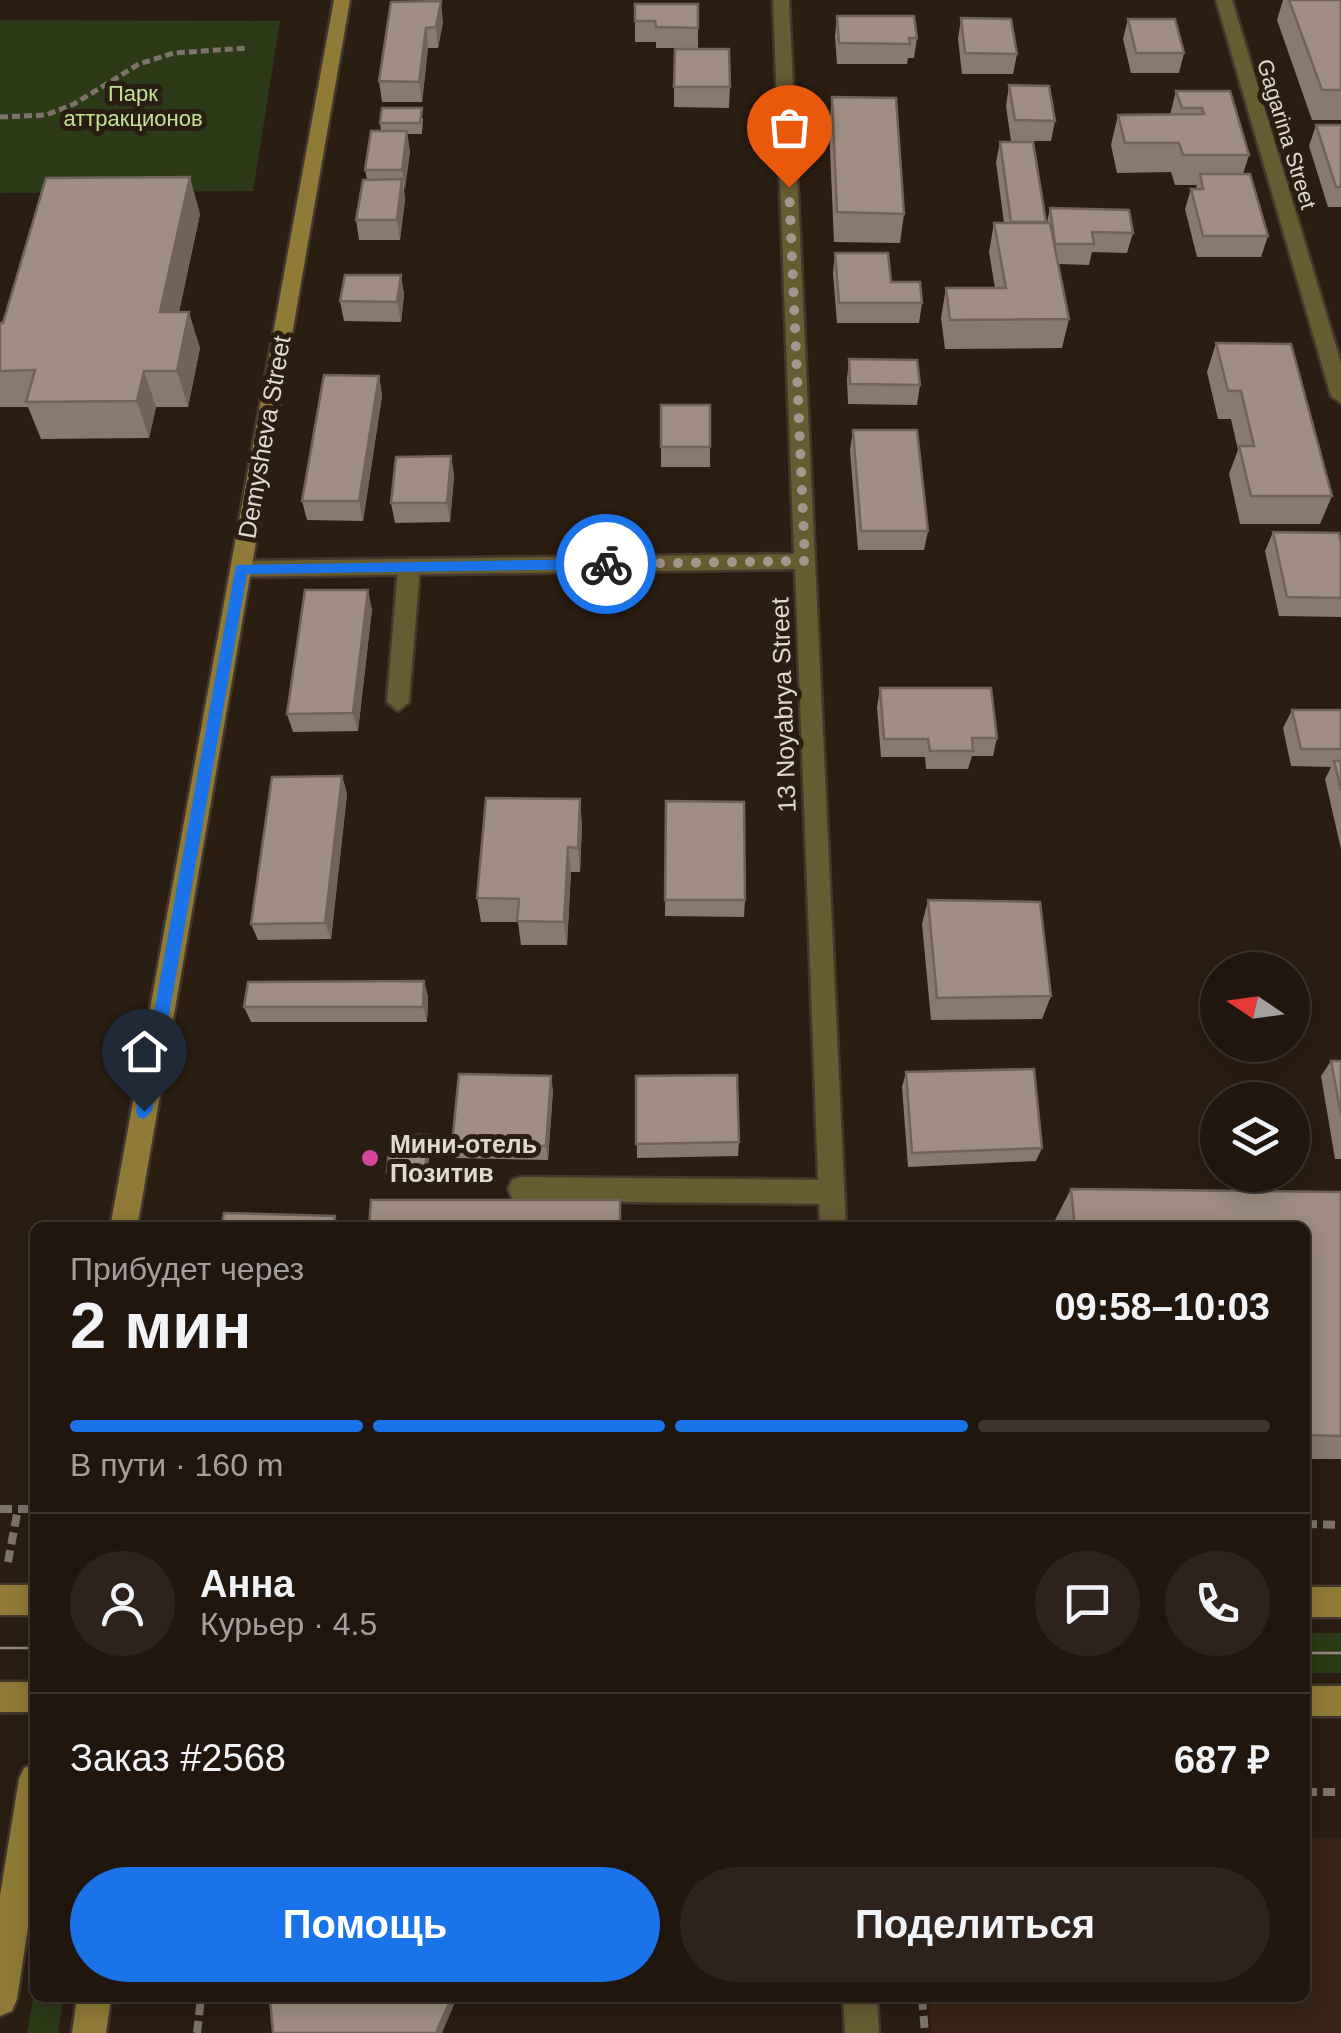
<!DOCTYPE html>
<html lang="ru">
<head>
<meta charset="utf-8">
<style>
  :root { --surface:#20160e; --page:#2d231c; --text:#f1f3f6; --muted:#a29f9e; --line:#3d352e; --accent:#1a73e8 }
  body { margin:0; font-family:Arial,sans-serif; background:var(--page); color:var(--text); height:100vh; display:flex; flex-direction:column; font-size:38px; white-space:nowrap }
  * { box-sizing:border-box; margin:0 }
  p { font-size:32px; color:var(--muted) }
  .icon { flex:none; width:55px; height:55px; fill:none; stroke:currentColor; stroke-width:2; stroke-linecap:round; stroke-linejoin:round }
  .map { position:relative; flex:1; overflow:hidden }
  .panel { position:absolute; left:30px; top:1222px; width:1280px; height:780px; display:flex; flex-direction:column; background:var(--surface); border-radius:15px; box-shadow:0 5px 25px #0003,0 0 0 2px var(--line) }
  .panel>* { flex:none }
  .needle { width:65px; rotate:283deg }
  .fabs { position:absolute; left:1200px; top:952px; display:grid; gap:20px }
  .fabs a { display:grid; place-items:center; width:110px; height:110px; border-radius:50%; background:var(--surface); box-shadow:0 5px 25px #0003,0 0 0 2px var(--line); font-size:50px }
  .pin { position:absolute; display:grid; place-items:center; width:85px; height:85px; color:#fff; margin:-102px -42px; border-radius:50% 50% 50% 0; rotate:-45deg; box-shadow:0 0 10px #0007 }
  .pin .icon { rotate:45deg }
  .courier { position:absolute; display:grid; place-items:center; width:100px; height:100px; margin:-50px; border:8px solid #1a73e8; border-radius:50%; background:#fff; color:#222; box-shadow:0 2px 12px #0007 }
  .overview em { font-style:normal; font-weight:700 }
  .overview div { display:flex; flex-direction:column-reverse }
  .overview { display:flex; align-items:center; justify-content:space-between; height:170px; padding:0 40px }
  h1 { font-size:65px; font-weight:700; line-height:75px }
  .bar { display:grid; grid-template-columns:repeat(4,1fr); gap:15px 10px; align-content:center; height:120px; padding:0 40px }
  .bar i { height:12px; border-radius:8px; background:var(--line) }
  .bar .current { background:var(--accent) }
  .bar p { grid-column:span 4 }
  .line { display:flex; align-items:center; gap:25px; padding:0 40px; border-top:2px solid var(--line) }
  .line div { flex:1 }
  .round { display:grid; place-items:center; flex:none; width:105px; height:105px; border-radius:52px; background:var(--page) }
  .button { display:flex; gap:20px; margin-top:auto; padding:20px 40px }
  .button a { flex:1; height:115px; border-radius:60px; background:var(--accent); color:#fff; font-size:40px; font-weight:700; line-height:115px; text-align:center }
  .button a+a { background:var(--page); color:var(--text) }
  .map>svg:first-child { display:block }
</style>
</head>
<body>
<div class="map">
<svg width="1341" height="2033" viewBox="0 0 1341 2033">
  <rect width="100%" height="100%" fill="#2a1d12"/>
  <path fill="#362414" d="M1305 1838H1341V2033H931L929 1998H1305Z"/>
  <path fill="#2c3a17" d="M0 20 280 21 253 191 0 193Z
    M1305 1633H1341V1673H1305Z
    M35 1987V1998H63L58 2033H27Z"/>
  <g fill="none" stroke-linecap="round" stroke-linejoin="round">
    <g stroke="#44372d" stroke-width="5">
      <path id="lane" d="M409 559 420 567 409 702 398 711 387 702 398 567Z
        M521 1177 831 1180 840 1183 844 1192 840 1201 831 1204 521 1201 512 1198 508 1189 512 1180Z"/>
    </g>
    <g stroke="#44372d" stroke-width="5">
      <path id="street" d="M773 0H789L846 1228H820L795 569 241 577 230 569 241 561 794 554Z
        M1216 0H1232L1341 363V403L1331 396Z
        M843 1998H877L879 2033H845Z"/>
    </g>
    <g stroke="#44372d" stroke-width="5">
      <path id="secondary" d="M334 0H350L137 1228H110Z
        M0 1585H35V1615H0Z
        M1305 1587H1341V1617H1305Z
        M0 1682H35V1712H0Z
        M1305 1686H1341V1716H1305Z
        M35 1763V1881L17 1999 12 2011 0 2016V1896L19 1779 24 1768Z
        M77 1998H111L106 2033H72Z"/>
    </g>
    <path stroke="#7e7369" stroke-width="5" stroke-dasharray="8 4" stroke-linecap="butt" d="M0 117 46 115 74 104 139 64 174 53 247 48"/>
    <path stroke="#7e7369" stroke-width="8" stroke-dasharray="12 6" stroke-linecap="butt" d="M0 1509H35
      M1305 1524 1341 1525
      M8 1562 18 1509
      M1305 1792H1341
      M922 1998 925 2033
      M197 2033 201 1998"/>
    <use href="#lane" fill="#675b32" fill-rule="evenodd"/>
    <use href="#street" fill="#675b32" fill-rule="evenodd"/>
    <use href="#secondary" fill="#8f7b37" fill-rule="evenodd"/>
    <path stroke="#93887f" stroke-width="2.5" d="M0 1648H35
      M1305 1653H1341"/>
  </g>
  <path fill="#897a6f" d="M1283 0H1341V120H1312L1277 20Z
    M391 2 443 22 438 48H428L422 102H382L379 81Z
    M635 4H698V48H656V42H635Z
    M837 16 917 38 914 58H908L907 64H837L835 36Z
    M961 18 1017 54 1013 74H962L958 39Z
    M1128 19 1184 53 1179 73H1131L1123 39Z
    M1009 85 1055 121 1051 141H1011L1006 106Z
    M674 87H730L729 108 674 107Z
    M1176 91H1230L1249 155 1243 174 1268 236 1261 257H1197L1185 209 1191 189H1196L1197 185H1175L1171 172 1117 173 1111 145 1118 115H1170Z
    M832 97 904 214 900 243 834 242 829 126Z
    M423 118 422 134H407L410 152 404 190 405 200 400 240H359L356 220 367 179 365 170 381 131 380 123Z
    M1316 125H1341V207H1328L1309 146Z
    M1000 142 1046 223H1047L1050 208 1133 233 1127 253 1092 252 1089 265 1058 264 1069 319 1062 348 945 349 941 318 946 288H995L989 252 994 223H1004L996 162Z
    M200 214 179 312 200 348 188 407H156L149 438 41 439 28 407H0V323Z
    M835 253 891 282 922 303 919 323H837L833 273Z
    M401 275 404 295 401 322 344 321 340 301Z
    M1216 343 1332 496 1320 524H1240L1229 474 1238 450 1231 419H1218L1207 372Z
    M849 359 920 385 917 405 848 404 847 379Z
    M379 376 382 396 363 521 307 520 302 501Z
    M661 405H710V467H661Z
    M853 430 928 531 924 550H858L850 450Z
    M451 456 454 476 450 522 395 523 391 503Z
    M1273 532 1341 542V617L1279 616 1265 551Z
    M372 609 358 731 293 732 287 714Z
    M880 688 997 738 993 756H972L968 769H926L925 757H881L877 707Z
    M1292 710H1341V849L1325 779 1331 767 1291 766 1283 728Z
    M342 776 347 794 331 939 258 940 251 924Z
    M666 801 745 900 744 917 665 916Z
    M582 824 580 872H571L567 945H521L518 922H481L477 898Z
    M928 900 1051 996 1042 1019 931 1020 922 924Z
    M424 981 428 997 427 1022H251L244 1007Z
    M1331 1061H1341V1159H1335L1321 1076Z
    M906 1072 1042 1148 1036 1161 908 1167 902 1087Z
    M636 1076 739 1142 738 1156 637 1158Z
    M553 1090 548 1160 455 1158 452 1144Z
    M430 1142 427 1179H389L387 1172Z
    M1071 1189 1341 1192V1459H1305V1228H1056L1055 1220Z"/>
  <path fill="#6f635a" d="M441 1 443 22 438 48 436 27Z
    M426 28 428 48 422 102 419 82Z
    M407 131 410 152 405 190 402 170Z
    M190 177 200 214 171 348 160 312Z
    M402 179 405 200 400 240 397 220Z
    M401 275 404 295 401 322 397 302Z
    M189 312 200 348 188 407 177 371Z
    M144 371 156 407 149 438 137 401Z
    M379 376 382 396 363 521 359 501Z
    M451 456 454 476 450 522 447 503Z
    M368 590 372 609 358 731 353 713Z
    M342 776 347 794 331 939 325 923Z
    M580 799 582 824 580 872 578 848Z
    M568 847 571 872 567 945 564 922Z
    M424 981 428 997 427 1022 423 1007Z
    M551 1076 553 1090 548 1160 546 1146Z
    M428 1135 430 1142 427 1179 425 1172Z
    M335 1216 340 1228H333Z
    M451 1998H457L442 2033H436Z"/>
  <path fill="#9f8e81" stroke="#6f635a" stroke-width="2.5" d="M1289 0H1341V90H1322Z
    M441 1 436 27 426 28 419 82 379 81 391 2Z
    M635 4H698V28L656 27 655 21H635Z
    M837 16H914L917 38H909L910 44 839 43Z
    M961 18 1011 19 1017 54 965 53Z
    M1128 19H1175L1184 53H1136Z
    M675 49H729L730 87H674Z
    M1009 85 1049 86 1055 121 1015 120Z
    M1176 91H1230L1249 155H1183L1179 143H1125L1118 115 1204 114 1202 108H1182Z
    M832 97 896 98 904 214 837 212Z
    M382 108H422L420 123H380Z
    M1316 125H1341V187H1336Z
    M371 131H407L402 170H365Z
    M1000 142H1033L1046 222H1011Z
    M1200 174H1250L1268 236H1203L1191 189H1203Z
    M190 177 160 312H189L177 371H144L137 401 26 402 35 370 0 371V323H3L46 178Z
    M402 179 397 220H356L363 180Z
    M1050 208 1129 210 1133 233 1092 232 1094 244H1055Z
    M994 223H1050L1069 319 950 320 946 288H1006Z
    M835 253H888L891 282H920L922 303H839Z
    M345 275H401L397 302 340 301Z
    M1216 343 1291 344 1332 496H1251L1239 446H1254L1241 391H1228Z
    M849 359 917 360 920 385 850 384Z
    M324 375 379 376 359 501H302Z
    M661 405H710V447H661Z
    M853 430H917L928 531H861Z
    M451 456 447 503H391L396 457Z
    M1273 532 1339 533 1341 542V598L1287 597Z
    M305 590H368L353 713 287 714Z
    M880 688H991L997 738H972L973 751H930L928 739H884Z
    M1292 710H1341V749H1301Z
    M1334 761H1341V790Z
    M342 776 325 923 251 924 272 777Z
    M486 798 580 799 578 848 568 847 564 922 517 921 519 899 477 898Z
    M666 801 744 802 745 900H665Z
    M928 900 1040 902 1051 996 937 998Z
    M424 981 423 1007H244L248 982Z
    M1331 1061H1341V1115Z
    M1034 1069 1042 1148 912 1153 906 1072Z
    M459 1074 551 1076 546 1146 452 1144Z
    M737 1075 739 1142 636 1144V1076Z
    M390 1135H428L425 1172H387Z
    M1071 1189 1341 1192V1436L1305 1435V1228H1075Z
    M371 1200H620V1228H369Z
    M224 1213 335 1216 333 1228H221Z
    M270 1998H451L436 2033H273Z"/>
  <path fill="#1a73e8" d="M606 559 613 564 606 569 247 574 152 1111 144 1119 138 1117 136 1111 236 565Z"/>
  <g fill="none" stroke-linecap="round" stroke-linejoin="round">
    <path stroke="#a1978e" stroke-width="10" stroke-dasharray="0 18" d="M606 564 805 561 789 187"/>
  </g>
  <circle fill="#d1479c" stroke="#2a1d12" stroke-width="4" cx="370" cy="1158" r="10"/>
  <g text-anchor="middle" stroke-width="10" stroke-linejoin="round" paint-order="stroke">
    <g font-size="22" fill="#c1e195" stroke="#2a1d12">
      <text x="133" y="101">Парк<tspan x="133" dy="25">аттракционов</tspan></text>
    </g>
    <g font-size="22" fill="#e1d8d0" stroke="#2a1d12">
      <text transform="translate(1287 134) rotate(73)" y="8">Gagarina Street</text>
    </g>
    <g font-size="25" fill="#e1d8d0" stroke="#2a1d12">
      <text transform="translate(264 437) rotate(-80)" y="9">Demysheva Street</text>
      <text transform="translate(783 705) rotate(-92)" y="9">13 Noyabrya Street</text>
    </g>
    <g font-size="25" font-weight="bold" fill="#e1d8d0" stroke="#2a1d12" text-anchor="start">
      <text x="390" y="1153">Мини-отель<tspan x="390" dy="29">Позитив</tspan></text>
    </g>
  </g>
</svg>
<div class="fabs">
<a><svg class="needle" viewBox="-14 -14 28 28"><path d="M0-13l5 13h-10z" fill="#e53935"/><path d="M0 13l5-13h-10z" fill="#a29f9e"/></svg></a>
<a><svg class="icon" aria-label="layers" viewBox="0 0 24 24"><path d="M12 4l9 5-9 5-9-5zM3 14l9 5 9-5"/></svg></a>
</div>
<div class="pin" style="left:789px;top:187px;background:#ea580c"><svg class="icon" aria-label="bag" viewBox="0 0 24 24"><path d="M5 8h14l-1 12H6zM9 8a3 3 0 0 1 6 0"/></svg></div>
<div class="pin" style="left:144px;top:1111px;background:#1f2937"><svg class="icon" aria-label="home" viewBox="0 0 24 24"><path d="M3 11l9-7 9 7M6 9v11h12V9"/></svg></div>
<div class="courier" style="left:606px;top:564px"><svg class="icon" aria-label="bike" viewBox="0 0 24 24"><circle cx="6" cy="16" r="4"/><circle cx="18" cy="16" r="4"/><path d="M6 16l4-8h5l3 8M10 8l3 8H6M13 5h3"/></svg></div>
<section class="panel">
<div class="overview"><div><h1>2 мин</h1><p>Прибудет через</p></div><em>09:58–10:03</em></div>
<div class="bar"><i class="current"></i><i class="current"></i><i class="current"></i><i></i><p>В пути · 160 m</p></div>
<div class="line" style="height:180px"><a class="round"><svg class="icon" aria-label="person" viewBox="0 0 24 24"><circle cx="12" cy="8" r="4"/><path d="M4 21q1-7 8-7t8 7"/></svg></a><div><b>Анна</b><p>Курьер · 4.5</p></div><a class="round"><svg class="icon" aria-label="chat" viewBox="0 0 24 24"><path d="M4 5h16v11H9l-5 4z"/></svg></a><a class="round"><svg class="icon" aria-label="phone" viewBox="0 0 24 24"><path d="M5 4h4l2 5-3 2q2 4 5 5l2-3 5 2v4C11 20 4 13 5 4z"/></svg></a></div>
<div class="line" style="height:130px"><div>Заказ #2568</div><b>687 ₽</b></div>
<div class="button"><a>Помощь</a><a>Поделиться</a></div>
</section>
</div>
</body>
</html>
